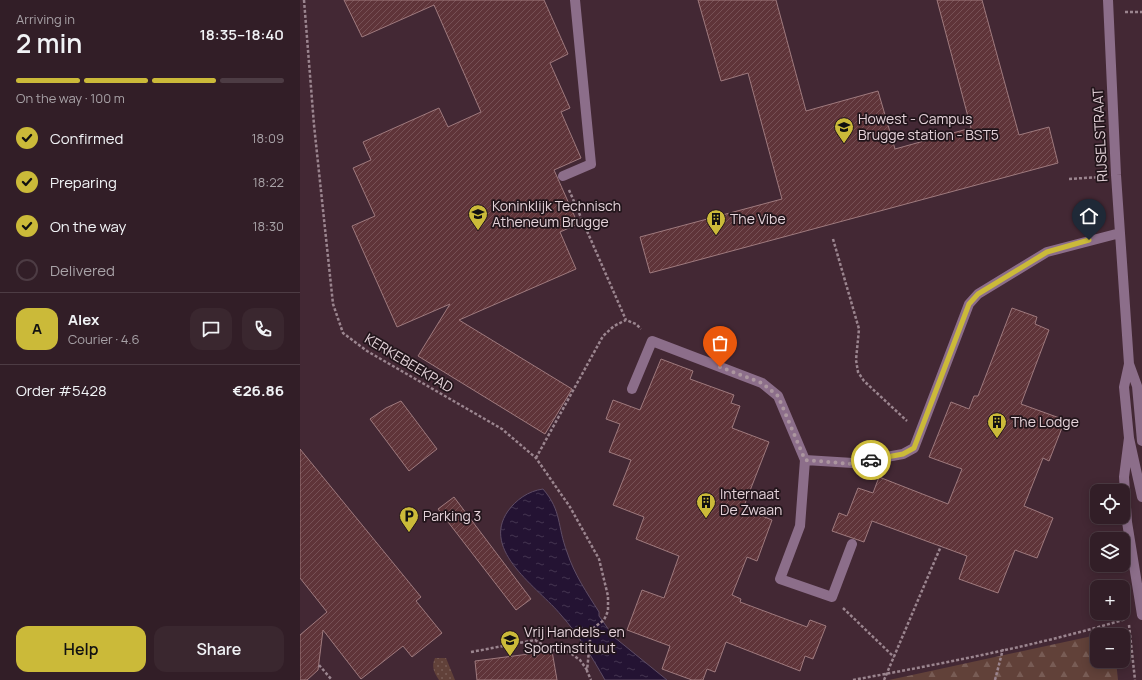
<!DOCTYPE html>
<html lang="en">
<head>
<meta charset="utf-8">
<style>
  :root { --surface:#321e27; --page:#3a272f; --text:#f1f3f6; --muted:#a8a2a7; --line:#4d3c44; --accent:#cbba39 }
  body { margin:0; font-family:Manrope,sans-serif; background:var(--page); color:var(--text); height:100vh; display:flex; flex-direction:column; font-size:15px; white-space:nowrap }
  * { box-sizing:border-box; margin:0 }
  p { font-size:13px; color:var(--muted) }
  .icon { flex:none; width:22px; height:22px; fill:none; stroke:currentColor; stroke-width:2; stroke-linecap:round; stroke-linejoin:round }
  .map { position:relative; flex:1; overflow:hidden }
  .drawer { display:flex; flex-direction:column; background:var(--surface); width:300px }
  .drawer>* { flex:none }
  .tools { position:absolute; left:790px; top:484px; display:grid; gap:8px }
  .tools a { display:grid; place-items:center; width:40px; height:40px; border-radius:8px; background:var(--surface); box-shadow:0 2px 10px #0003,0 0 0 1px var(--line); font-size:20px }
  .pin { position:absolute; display:grid; place-items:center; width:34px; height:34px; color:#fff; margin:-41px -17px; border-radius:50% 50% 50% 0; rotate:-45deg; box-shadow:0 0 4px #0007 }
  .pin .icon { rotate:45deg }
  .courier { position:absolute; display:grid; place-items:center; width:40px; height:40px; margin:-20px; border:3px solid #cbba39; border-radius:50%; background:#fff; color:#222; box-shadow:0 1px 5px #0007 }
  .overview em { font-style:normal; font-weight:600 }
  .overview div { display:flex; flex-direction:column-reverse }
  .overview { display:flex; align-items:center; justify-content:space-between; height:68px; padding:0 16px }
  h1 { font-size:26px; font-weight:600; line-height:30px }
  .bar { display:grid; grid-template-columns:repeat(4,1fr); gap:6px 4px; align-content:center; height:48px; padding:0 16px }
  .bar i { height:5px; border-radius:3px; background:var(--line) }
  .bar .active { background:var(--accent) }
  .bar p { grid-column:span 4 }
  .line { display:flex; align-items:center; gap:10px; padding:0 16px; border-top:1px solid var(--line) }
  .line div { flex:1 }
  .round { display:grid; place-items:center; flex:none; width:42px; height:42px; border-radius:12px; background:var(--page) }
  ol { padding:0 16px; list-style:none }
  li { display:flex; align-items:center; gap:12px; height:44px }
  li p { margin-inline-start:auto }
  li .icon { padding:4px; border-radius:50%; background:var(--accent); color:#111; stroke-width:4 }
  li:last-child { color:var(--muted) }
  li i { width:22px; height:22px; border:2px solid var(--line); border-radius:50% }
  .button { display:flex; gap:8px; margin-top:auto; padding:8px 16px }
  .button a { flex:1; height:46px; border-radius:12px; background:var(--accent); color:#111; font-size:16px; font-weight:600; line-height:46px; text-align:center }
  .button a+a { background:var(--page); color:var(--text) }
  main { display:flex; flex:1; min-height:0 }
  .map>svg:first-child { display:block }
</style>
</head>
<body>
<main>
<section class="drawer">
<div class="overview"><div><h1>2 min</h1><p>Arriving in</p></div><em>18:35–18:40</em></div>
<div class="bar"><i class="active"></i><i class="active"></i><i class="active"></i><i></i><p>On the way · 100 m</p></div>
<ol>
<li><svg class="icon" aria-label="check" viewBox="0 0 24 24"><path d="M5 12l5 5 9-10"/></svg>Confirmed<p>18:09</p></li>
<li><svg class="icon" aria-label="check" viewBox="0 0 24 24"><path d="M5 12l5 5 9-10"/></svg>Preparing<p>18:22</p></li>
<li><svg class="icon" aria-label="check" viewBox="0 0 24 24"><path d="M5 12l5 5 9-10"/></svg>On the way<p>18:30</p></li>
<li><i></i>Delivered</li>
</ol>
<div class="line" style="height:72px"><b class="round" style="background:var(--accent);color:#111">A</b><div><b>Alex</b><p>Courier · 4.6</p></div><a class="round"><svg class="icon" aria-label="chat" viewBox="0 0 24 24"><path d="M4 5h16v11H9l-5 4z"/></svg></a><a class="round"><svg class="icon" aria-label="phone" viewBox="0 0 24 24"><path d="M5 4h4l2 5-3 2q2 4 5 5l2-3 5 2v4C11 20 4 13 5 4z"/></svg></a></div>
<div class="line" style="height:52px"><div>Order #5428</div><b>€26.86</b></div>
<div class="button"><a>Help</a><a>Share</a></div>
</section>
<div class="map">
<svg width="842" height="680" viewBox="0 0 842 680">
  <defs>
    <pattern id="grass-dots" width="8" height="8" patternUnits="userSpaceOnUse"><rect width="8" height="8" fill="#614139"/><path d="M2 2h.1M6 6h.1" fill="none" stroke="#785c55" stroke-width="1.8" stroke-linecap="round"/></pattern>
    <pattern id="forest-firs" width="22" height="20" patternUnits="userSpaceOnUse"><rect width="22" height="20" fill="#614139"/><path d="M5 1l3.5 6h-7zM16 11l3.5 6h-7z" fill="#785c55"/></pattern>
    <pattern id="water-ripples" width="26" height="14" patternUnits="userSpaceOnUse"><rect width="26" height="14" fill="#241333"/><path d="M2 4q2-2 4 0t4 0M15 11q2-2 4 0t4 0" fill="none" stroke="#443450"/></pattern>
    <pattern id="building-hatch" width="6" height="6" patternUnits="userSpaceOnUse"><rect width="6" height="6" fill="#5f3439"/><path d="M-1 1l2-2M0 6l6-6M5 7l2-2" fill="none" stroke="#765055"/></pattern>
  </defs>
  <rect width="100%" height="100%" fill="#432834"/>
  <path fill="url(#grass-dots)" d="M135 658H146L155 680H139C134 672 131 667 135 658Z"/>
  <path fill="url(#forest-firs)" d="M797 635V661H816L818 680H589Z"/>
  <path fill="url(#water-ripples)" stroke="#5e4c65" d="M243 489C262 511 257 526 267 552 274 574 287 593 299 612V616L314 637 367 680H305C292 657 278 634 261 615 239 588 180 551 208 511 216 500 228 491 243 489Z"/>
  <path fill="url(#building-hatch)" stroke="#9f7a7e" d="M44 0H244L268 54 250 63 270 108 261 112 281 158 254 170 278 224 260 232 276 269 159 320 272 389 245 434 118 356 150 304 97 327 52 226 75 216 53 168 71 160 63 142 139 108 148 127 181 112 134 5 62 37Z
    M398 0H476L506 111 578 91 595 149 671 128 637 0H682L719 135 749 127 758 163 350 273 340 237 482 199 448 73 421 81Z
    M712 308 737 317 735 324 749 330 721 404 765 420 749 461 743 458 724 506 753 518 737 558 715 550 698 593 659 579 667 556 572 521 564 542 532 531 539 513 547 516 558 488 573 493 579 477 648 504 662 469 629 457 651 402 669 409 674 396H678Z
    M361 359 393 371 390 379 434 395 431 403 440 406 432 428 469 442 444 506 451 508 450 511 472 520 457 561 447 557 432 595 441 599 440 602 507 627 510 620 526 626 513 659 505 656 500 671 426 642 415 672 407 669 403 680H392L362 669 370 646 327 630 342 590 364 598 379 556 336 539 344 517 313 505 331 460 309 452 320 424 306 419 313 400 340 410Z
    M101 401 137 449 109 471 70 419 86 408Z
    M0 449 121 597 116 601 142 633 112 657 103 646 61 679 23 630 18 670 7 680H0V635L27 612 0 578Z
    M154 497 231 599 216 610 138 509Z
    M252 651 257 680H177L175 661Z"/>
  <g fill="none" stroke-linecap="round" stroke-linejoin="round">
    <path stroke="#9b858f" stroke-width="2.5" stroke-dasharray="3 2" stroke-linecap="butt" d="M4 0 14 125 33 304 43 333 67 351 202 429 236 458 270 507 299 559 308 596V611L304 620 291 630 287 671 291 680
      M825 12H842
      M769 179 800 177
      M269 190 326 320
      M533 239 559 329 556 360 558 372 564 381 607 421
      M236 458 303 336 314 326 326 320 336 324 341 329
      M543 608 594 657
      M829 625 835 680
      M171 652 235 640 251 650 269 652 280 660 287 670
      M19 665 32 680
      M553 680C644 663 737 646 826 619
      M584 680 641 546
      M695 680 703 649"/>
    <path stroke="#8c6e8a" stroke-width="10" d="M808 0 816 175 827 335 829 364 837 386 842 441
      M263 176 291 164 275 0
      M829 364 824 387 829 438 842 497
      M332 389 352 341 462 383 478 396 505 460 500 526 480 579 532 597 552 544
      M829 438 824 477 827 522 842 615
      M505 460 553 463 603 454 614 448 669 304 678 294 747 252 820 233"/>
  </g>
  <g fill="none" stroke-linecap="round" stroke-linejoin="round">
    <path stroke="#ac969f" stroke-width="4" stroke-dasharray="0 7.2" d="M420 367 462 383 478 396 505 460 553 464 571 460"/>
    <path stroke="#cbba39" stroke-width="5" d="M571 460 603 454 614 448 669 304 678 294 747 252 789 240"/>
  </g>
  <defs>
    <g id="university-pin" transform="scale(1)"><path d="M0 17L-7.5 6A9.5 9.5 0 1 1 7.5 6Z" fill="#cbba39" stroke="#22151b"/><path d="M0-5L7-2L0 1L-7-2ZM-4 1L0 2.5L4 1V4Q0 6-4 4Z" fill="#111"/></g>
    <g id="school-pin" transform="scale(1)"><path d="M0 17L-7.5 6A9.5 9.5 0 1 1 7.5 6Z" fill="#cbba39" stroke="#22151b"/><path d="M0-5L7-2L0 1L-7-2ZM-4 1L0 2.5L4 1V4Q0 6-4 4Z" fill="#111"/></g>
    <g id="building-pin" transform="scale(1)"><path d="M0 17L-7.5 6A9.5 9.5 0 1 1 7.5 6Z" fill="#cbba39" stroke="#22151b"/><path d="M-4-6H4V6H1V3H-1V6H-4ZM-2.5-4.3h1.7v1.8h-1.7ZM.8-4.3h1.7v1.8H.8ZM-2.5-1h1.7V.8h-1.7ZM.8-1h1.7V.8H.8Z" fill="#111"/></g>
    <g id="parking-pin" transform="scale(1)"><path d="M0 17L-7.5 6A9.5 9.5 0 1 1 7.5 6Z" fill="#cbba39" stroke="#22151b"/><path d="M-3.5-5.5H1a3.5 3.5 0 0 1 0 7H-1V5.5H-3.5ZM-1-3.4V-.6H.8a1.4 1.4 0 0 0 0-2.8Z" fill="#111"/></g>
  </defs>
  <g fill-rule="evenodd">
    <use href="#university-pin" x="544" y="127"/>
    <use href="#school-pin" x="178" y="214"/>
    <use href="#building-pin" x="416" y="219"/>
    <use href="#building-pin" x="697" y="422"/>
    <use href="#building-pin" x="406" y="502"/>
    <use href="#parking-pin" x="109" y="516"/>
    <use href="#school-pin" x="210" y="640"/>
  </g>
  <g text-anchor="middle" stroke-width="3.5" stroke-linejoin="round" paint-order="stroke">
    <g font-size="14" fill="#e4d2d9" stroke="#22151b" text-anchor="start">
      <text x="558" y="124">Howest - Campus<tspan x="558" dy="16">Brugge station - BST5</tspan></text>
      <text x="192" y="211">Koninklijk Technisch<tspan x="192" dy="16">Atheneum Brugge</tspan></text>
      <text x="430" y="224">The Vibe</text>
      <text x="711" y="427">The Lodge</text>
      <text x="420" y="499">Internaat<tspan x="420" dy="16">De Zwaan</tspan></text>
      <text x="123" y="521">Parking 3</text>
      <text x="224" y="637">Vrij Handels- en<tspan x="224" dy="16">Sportinstituut</tspan></text>
    </g>
    <g font-size="14" fill="#e4d2d9" stroke="#22151b">
      <text transform="translate(800 135) rotate(-93)" y="5">RIJSELSTRAAT</text>
      <text transform="translate(109 363) rotate(31)" y="5">KERKEBEEKPAD</text>
    </g>
  </g>
</svg>
<div class="tools">
<a><svg class="icon" aria-label="locate" viewBox="0 0 24 24"><circle cx="12" cy="12" r="6"/><path d="M12 2v4M12 18v4M2 12h4M18 12h4"/></svg></a>
<a><svg class="icon" aria-label="layers" viewBox="0 0 24 24"><path d="M12 4l9 5-9 5-9-5zM3 14l9 5 9-5"/></svg></a>
<a>+</a>
<a>−</a>
</div>
<div class="pin" style="left:420px;top:367px;background:#ea580c"><svg class="icon" aria-label="bag" viewBox="0 0 24 24"><path d="M5 8h14l-1 12H6zM9 8a3 3 0 0 1 6 0"/></svg></div>
<div class="pin" style="left:789px;top:240px;background:#1f2937"><svg class="icon" aria-label="home" viewBox="0 0 24 24"><path d="M3 11l9-7 9 7M6 9v11h12V9"/></svg></div>
<div class="courier" style="left:571px;top:460px"><svg class="icon" aria-label="car" viewBox="0 0 24 24"><path d="M5 17H2v-5l4-1 3-4h7l3 4 3 1v5h-3M9 17h6M6 11h13"/><circle cx="7" cy="17" r="2"/><circle cx="17" cy="17" r="2"/></svg></div>
</div>
</main>
</body>
</html>
